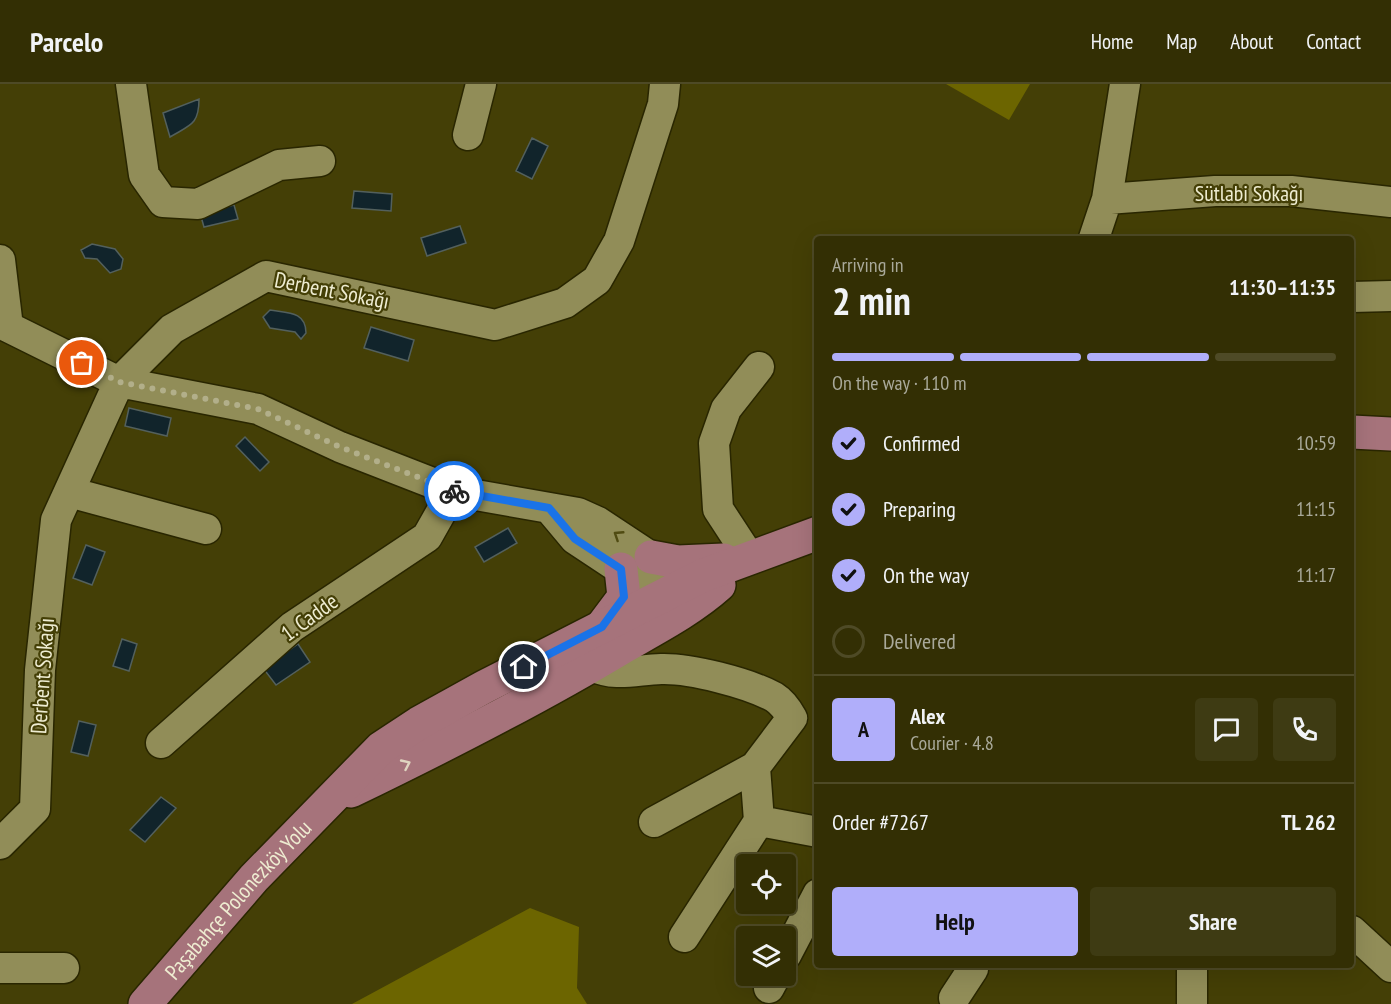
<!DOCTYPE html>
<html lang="en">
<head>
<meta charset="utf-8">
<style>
  :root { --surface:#332f04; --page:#3e3b13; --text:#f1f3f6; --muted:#a9a99a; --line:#4e4a26; --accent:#b0aefa }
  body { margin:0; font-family:"PT Sans Narrow",sans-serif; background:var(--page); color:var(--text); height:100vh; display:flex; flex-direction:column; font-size:22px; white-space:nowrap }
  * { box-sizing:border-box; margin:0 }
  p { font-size:20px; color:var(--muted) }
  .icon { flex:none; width:33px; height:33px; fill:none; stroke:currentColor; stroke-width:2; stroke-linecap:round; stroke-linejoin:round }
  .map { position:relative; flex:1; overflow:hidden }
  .side { position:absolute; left:814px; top:152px; width:540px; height:732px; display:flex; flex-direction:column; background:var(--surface); border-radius:6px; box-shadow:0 6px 24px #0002,0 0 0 2px var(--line) }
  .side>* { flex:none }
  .buttons { position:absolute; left:736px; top:770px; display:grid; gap:12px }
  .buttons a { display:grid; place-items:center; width:60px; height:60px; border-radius:6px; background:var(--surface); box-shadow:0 6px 24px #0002,0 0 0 2px var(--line); font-size:30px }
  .pin { position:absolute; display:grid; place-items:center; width:51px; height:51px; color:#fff; margin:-26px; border:3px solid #fff; border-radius:50%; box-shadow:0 2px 6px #0007 }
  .courier { position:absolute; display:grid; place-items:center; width:60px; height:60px; margin:-30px; border:4px solid #1a73e8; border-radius:50%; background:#fff; color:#222; box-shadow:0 2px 8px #0007 }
  .overview em { font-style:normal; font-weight:700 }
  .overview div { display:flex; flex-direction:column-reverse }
  .overview { display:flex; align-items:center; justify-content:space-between; height:102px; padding:0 18px }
  h1 { font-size:39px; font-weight:700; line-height:45px }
  .bar { display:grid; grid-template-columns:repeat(4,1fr); gap:9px 6px; align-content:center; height:72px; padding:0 18px }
  .bar i { height:8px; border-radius:4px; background:var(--line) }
  .bar .selected { background:var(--accent) }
  .bar p { grid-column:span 4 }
  .line { display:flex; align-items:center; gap:15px; padding:0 18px; border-top:2px solid var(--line) }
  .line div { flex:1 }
  .round { display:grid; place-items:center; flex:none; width:63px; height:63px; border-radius:6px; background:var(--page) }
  ol { padding:0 18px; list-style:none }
  li { display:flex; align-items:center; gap:18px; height:66px }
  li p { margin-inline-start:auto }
  li .icon { padding:6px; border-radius:50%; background:var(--accent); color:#111; stroke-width:4 }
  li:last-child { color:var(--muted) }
  li i { width:33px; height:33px; border:3px solid var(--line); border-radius:50% }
  .cta { display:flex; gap:12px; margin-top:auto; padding:12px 18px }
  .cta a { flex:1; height:69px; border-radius:6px; background:var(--accent); color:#111; font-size:24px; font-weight:700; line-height:69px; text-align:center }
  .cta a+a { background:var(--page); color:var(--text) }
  header { display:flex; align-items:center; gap:36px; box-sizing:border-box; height:84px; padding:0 30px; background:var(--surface); border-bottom:2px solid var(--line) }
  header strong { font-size:28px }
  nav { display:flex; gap:33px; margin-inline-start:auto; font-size:21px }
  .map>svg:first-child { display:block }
</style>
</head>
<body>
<header>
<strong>Parcelo</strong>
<nav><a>Home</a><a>Map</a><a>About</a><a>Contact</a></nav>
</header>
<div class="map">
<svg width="1391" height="920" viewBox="0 0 1391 920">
  <rect width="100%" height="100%" fill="#443f06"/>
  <path fill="#6c6500" d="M946 0H1030L1009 36Z
    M530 824 579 843 577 904 587 920H352Z"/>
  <path fill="#11242b" stroke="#53605d" stroke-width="1.5" d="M199 15C199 41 190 41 170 53L163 29Z
    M532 54 548 62 532 95 516 87Z
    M354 107 392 110 391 127 352 124Z
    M234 121 238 135 204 143 200 129Z
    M460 142 466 159 427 172 421 154Z
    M92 160 115 165 123 175 121 185 110 189 97 175 85 174 81 166Z
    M270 226C287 229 306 227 306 249L301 255 295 248 270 244 263 233Z
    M371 243 414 256 408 277 364 264Z
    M129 324 171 334 167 352 125 342Z
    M245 353 269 378 260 387 236 362Z
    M508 444 517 459 484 478 475 463Z
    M86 461 105 468 92 501 73 494Z
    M122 555 137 560 129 587 113 582Z
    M298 560 310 578 276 601 263 584Z
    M79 637 96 641 88 672 71 668Z
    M161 713 176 724 145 758 130 746Z"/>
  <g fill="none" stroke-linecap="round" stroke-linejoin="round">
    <g stroke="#292600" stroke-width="33">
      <path id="minor" d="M131 0 144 91 163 118 198 120 279 81 320 77
        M468 51 481 0
        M1107 115 1215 107H1291L1391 118
        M1094 154 1107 115 1125 0
        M0 176 8 243 119 298 258 325 340 363 453 407 578 429 598 438 651 473 666 491
        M1352 213 1391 212
        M69 408 206 445
        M549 424 575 455 661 512
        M750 474 718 425 714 359 726 325 759 283
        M592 582C616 593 635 586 661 585 690 584 748 599 774 613 782 618 787 625 792 634L755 683 759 737 818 748
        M161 659 292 543 427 453 453 407
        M654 738 755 683
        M0 760 35 725 40 586 56 436 119 298 172 245 266 192 495 241 565 219 597 196 619 157 663 20 665 0
        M1352 847 1391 883
        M684 853 759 737
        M786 871 818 810
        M0 884H64
        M769 904 776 891
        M954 914 973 885 971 880
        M1192 920V880"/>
    </g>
    <g stroke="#292600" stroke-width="36">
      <g id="major">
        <path d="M1352 348 1391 350"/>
        <path d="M651 473 678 478 724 476"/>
        <path d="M603 541 624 513 621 485"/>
        <path d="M351 707C444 662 535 616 623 563 656 544 691 526 719 501"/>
        <path id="s1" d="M145 920 254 794 381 664 419 639 484 603 674 506 704 491 818 449"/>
      </g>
    </g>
    <use href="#minor" stroke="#918d58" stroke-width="30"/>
    <use href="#major" stroke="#a6737b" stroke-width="33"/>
  </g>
  <defs><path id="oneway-chevron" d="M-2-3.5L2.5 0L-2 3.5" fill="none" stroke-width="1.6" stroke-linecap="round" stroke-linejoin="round" transform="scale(1.5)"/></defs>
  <use stroke="#504b12" href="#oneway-chevron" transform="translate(618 451) rotate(-147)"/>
  <use stroke="#e0d4c0" href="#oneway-chevron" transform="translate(406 680) rotate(-25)"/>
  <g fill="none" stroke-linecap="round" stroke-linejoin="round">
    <path stroke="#b2af8a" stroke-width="6" stroke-dasharray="0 10.8" d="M82 279 119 298 258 325 340 363 454 407"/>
    <path stroke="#1a73e8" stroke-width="8" d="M454 407 549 424 575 455 621 485 624 513 602 543 524 583"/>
  </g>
  <g text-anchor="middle" stroke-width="4.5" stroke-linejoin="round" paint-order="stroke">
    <g font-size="22" fill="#eeecd1" stroke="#443f06">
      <text x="1249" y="117">Sütlabi Sokağı</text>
      <text transform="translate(332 206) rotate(11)" y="8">Derbent Sokağı</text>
      <text transform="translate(309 533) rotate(-36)" y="8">1. Cadde</text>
      <text transform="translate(42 592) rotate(-86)" y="8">Derbent Sokağı</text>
      <text dy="8" stroke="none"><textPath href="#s1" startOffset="140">Paşabahçe Polonezköy Yolu</textPath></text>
    </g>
  </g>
</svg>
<div class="buttons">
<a><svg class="icon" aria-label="locate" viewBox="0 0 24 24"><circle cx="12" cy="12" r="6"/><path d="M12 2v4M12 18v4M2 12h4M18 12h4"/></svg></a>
<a><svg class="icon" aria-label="layers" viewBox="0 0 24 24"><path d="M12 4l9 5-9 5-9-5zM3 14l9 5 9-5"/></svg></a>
</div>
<div class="pin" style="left:82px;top:279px;background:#ea580c"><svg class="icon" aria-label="bag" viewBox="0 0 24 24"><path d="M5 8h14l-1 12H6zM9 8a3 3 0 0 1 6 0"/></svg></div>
<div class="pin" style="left:524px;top:583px;background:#1f2937"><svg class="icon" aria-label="home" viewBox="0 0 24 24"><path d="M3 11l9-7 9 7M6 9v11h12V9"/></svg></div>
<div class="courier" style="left:454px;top:407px"><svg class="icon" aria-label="bike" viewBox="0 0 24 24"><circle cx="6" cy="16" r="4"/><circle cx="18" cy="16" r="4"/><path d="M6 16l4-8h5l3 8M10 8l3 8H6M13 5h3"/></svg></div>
<section class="side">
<div class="overview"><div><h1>2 min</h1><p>Arriving in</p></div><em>11:30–11:35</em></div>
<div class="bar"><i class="selected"></i><i class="selected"></i><i class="selected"></i><i></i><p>On the way · 110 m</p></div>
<ol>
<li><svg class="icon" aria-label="check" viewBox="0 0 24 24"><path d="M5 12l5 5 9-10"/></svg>Confirmed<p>10:59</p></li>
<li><svg class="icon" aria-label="check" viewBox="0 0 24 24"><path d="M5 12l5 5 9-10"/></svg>Preparing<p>11:15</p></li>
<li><svg class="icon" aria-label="check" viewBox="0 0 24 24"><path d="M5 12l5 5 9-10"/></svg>On the way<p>11:17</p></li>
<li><i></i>Delivered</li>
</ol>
<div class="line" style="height:108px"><b class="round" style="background:var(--accent);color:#111">A</b><div><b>Alex</b><p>Courier · 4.8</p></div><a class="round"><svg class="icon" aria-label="chat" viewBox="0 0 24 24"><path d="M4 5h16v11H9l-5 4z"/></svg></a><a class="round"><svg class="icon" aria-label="phone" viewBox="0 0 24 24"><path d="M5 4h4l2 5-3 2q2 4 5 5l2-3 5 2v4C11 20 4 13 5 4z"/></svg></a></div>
<div class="line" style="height:78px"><div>Order #7267</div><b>TL 262</b></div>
<div class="cta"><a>Help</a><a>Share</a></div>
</section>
</div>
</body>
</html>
